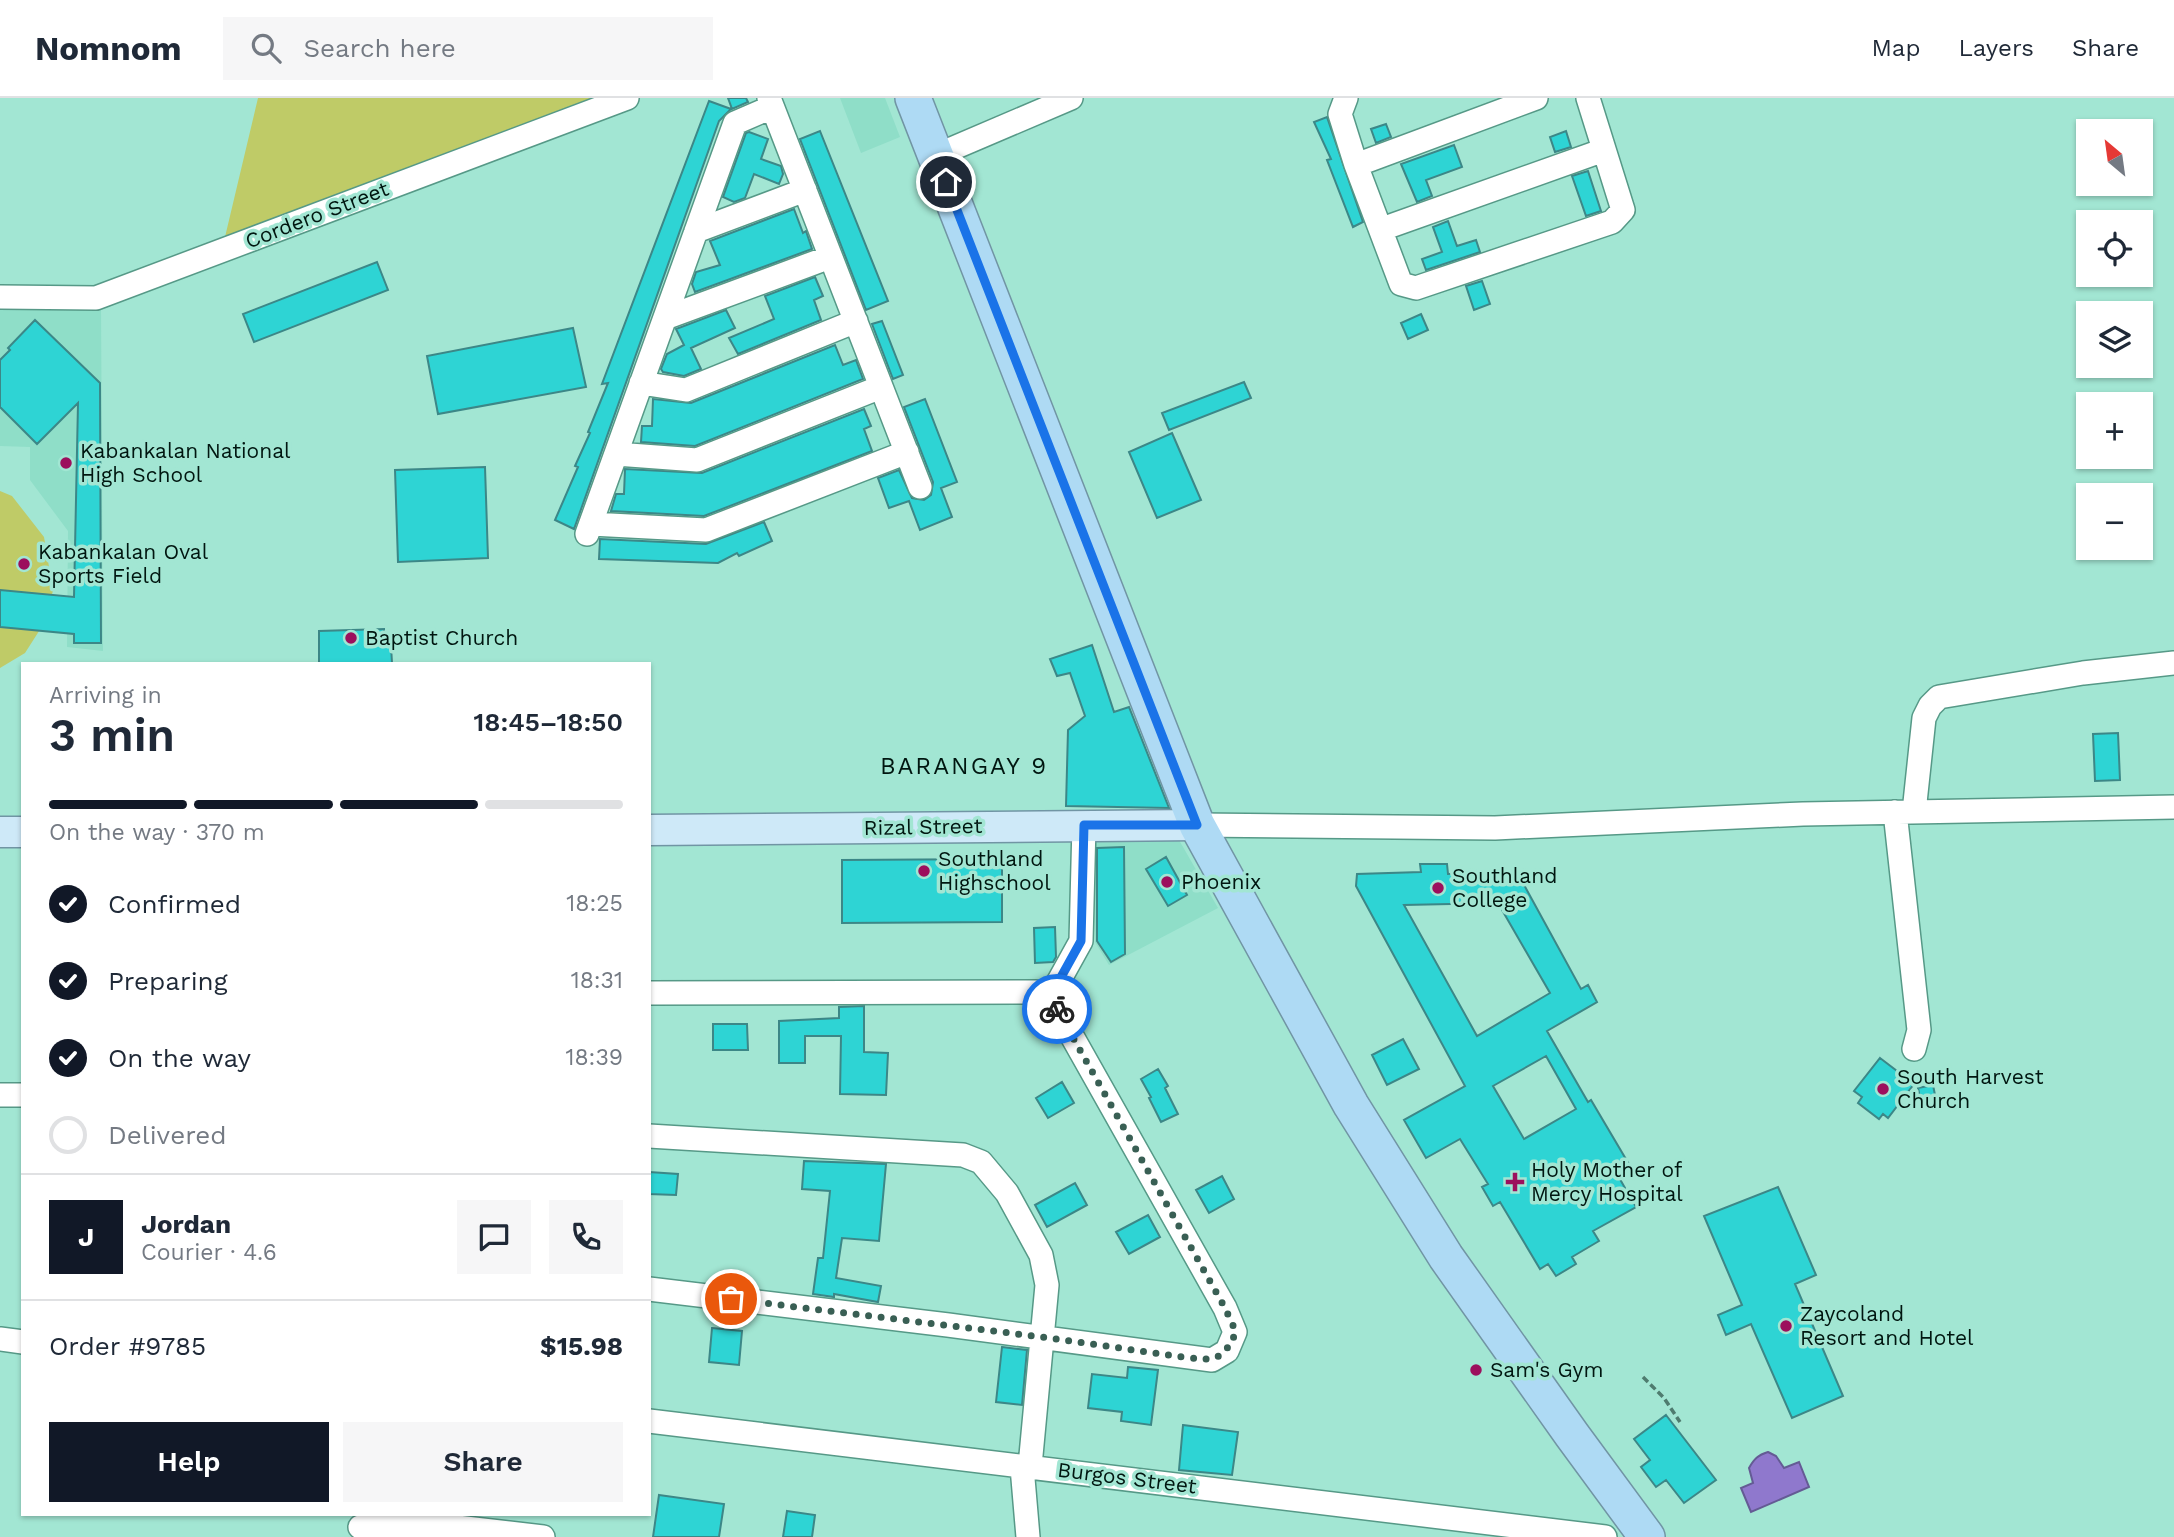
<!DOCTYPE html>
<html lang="en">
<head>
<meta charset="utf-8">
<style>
  :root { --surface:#fff; --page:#f6f6f7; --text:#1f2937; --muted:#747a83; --line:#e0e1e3; --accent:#111827 }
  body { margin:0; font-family:"Work Sans",sans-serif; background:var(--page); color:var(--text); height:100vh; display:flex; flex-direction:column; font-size:26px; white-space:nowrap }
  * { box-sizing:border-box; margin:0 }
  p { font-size:23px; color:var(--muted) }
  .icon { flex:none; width:38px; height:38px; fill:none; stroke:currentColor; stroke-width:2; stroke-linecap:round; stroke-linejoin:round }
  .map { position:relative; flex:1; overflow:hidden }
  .details { position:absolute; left:21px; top:564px; width:630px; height:854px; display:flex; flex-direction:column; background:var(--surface); border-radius:0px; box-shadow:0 2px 5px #0004 }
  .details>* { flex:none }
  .needle { width:46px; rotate:331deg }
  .controls { position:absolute; left:2076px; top:21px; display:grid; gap:14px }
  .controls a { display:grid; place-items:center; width:77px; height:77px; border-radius:0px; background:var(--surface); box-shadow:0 2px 5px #0004; font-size:35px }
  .pin { position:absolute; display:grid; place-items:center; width:60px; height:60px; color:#fff; margin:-30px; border:4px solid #fff; border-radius:50%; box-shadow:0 2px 7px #0007 }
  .courier { position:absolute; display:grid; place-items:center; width:70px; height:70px; margin:-35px; border:5px solid #1a73e8; border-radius:50%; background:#fff; color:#222; box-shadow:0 2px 9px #0007 }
  .head em { font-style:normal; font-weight:600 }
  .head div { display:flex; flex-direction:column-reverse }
  .head { display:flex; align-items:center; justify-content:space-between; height:119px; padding:0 28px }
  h1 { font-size:46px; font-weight:600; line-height:52px }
  .bar { display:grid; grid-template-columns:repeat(4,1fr); gap:10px 7px; align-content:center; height:84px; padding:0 28px }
  .bar i { height:9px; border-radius:5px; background:var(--line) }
  .bar .selected { background:var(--accent) }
  .bar p { grid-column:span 4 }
  .line { display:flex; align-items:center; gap:18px; padding:0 28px; border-top:2px solid var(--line) }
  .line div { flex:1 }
  .round { display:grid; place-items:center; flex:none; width:74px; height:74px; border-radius:0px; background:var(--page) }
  ol { padding:0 28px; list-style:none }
  li { display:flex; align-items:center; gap:21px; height:77px }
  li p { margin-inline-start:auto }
  li .icon { padding:7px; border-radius:50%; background:var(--accent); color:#fff; stroke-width:4 }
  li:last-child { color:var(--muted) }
  li i { width:38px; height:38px; border:4px solid var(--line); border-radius:50% }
  .button { display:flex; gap:14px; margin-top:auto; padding:14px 28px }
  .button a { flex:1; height:80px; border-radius:0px; background:var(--accent); color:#fff; font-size:28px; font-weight:600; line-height:80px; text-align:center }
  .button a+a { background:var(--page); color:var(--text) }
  header { display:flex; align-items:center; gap:42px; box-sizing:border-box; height:98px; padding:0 35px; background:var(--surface); border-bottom:2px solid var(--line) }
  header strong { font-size:33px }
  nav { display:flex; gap:38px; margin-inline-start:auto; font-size:24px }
  .search { width:490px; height:63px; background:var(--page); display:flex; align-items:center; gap:18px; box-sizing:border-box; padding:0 24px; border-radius:0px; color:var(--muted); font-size:26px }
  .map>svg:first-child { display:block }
</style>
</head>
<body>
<header>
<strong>Nomnom</strong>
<div class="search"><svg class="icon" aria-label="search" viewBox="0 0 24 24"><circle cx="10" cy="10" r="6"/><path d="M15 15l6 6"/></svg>Search here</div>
<nav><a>Map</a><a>Layers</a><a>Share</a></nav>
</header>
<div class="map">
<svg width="2174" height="1439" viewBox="0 0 2174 1439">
  <rect width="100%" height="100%" fill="#a2e6d3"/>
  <path fill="#8fdec8" d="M840 0H885L900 39 861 55Z
    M101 207 103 553 67 549 68 433 30 382V349L0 348V208Z
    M1179 742 1218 810 1109 867 1095 844 1093 744Z"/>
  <path fill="#bfcb67" d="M258 0H600L225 139Z
    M0 393 12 398 44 439 53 493 41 530 25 555 0 570Z"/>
  <path fill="#8f78cd" stroke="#645b94" stroke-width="2" d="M1768 1354 1776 1358 1784 1370 1799 1364 1809 1389 1751 1414 1741 1390 1753 1385 1749 1370C1754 1361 1758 1357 1768 1354Z"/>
  <path fill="#2ed4d4" stroke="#3c8787" stroke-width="2" fill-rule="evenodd" d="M728 0H746L748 4 732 11Z
    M709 3 731 11 719 23 574 431 555 422 578 369 575 368 590 335 588 334 608 285 602 286Z
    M1327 19 1363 124 1353 129 1327 62 1331 61 1314 24Z
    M1386 26 1391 39 1376 45 1371 31Z
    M820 33 888 203 866 212 800 41Z
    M1566 33 1571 49 1555 54 1550 39Z
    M749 34 768 41 761 61 781 68 783 76 779 86 754 76 745 100 734 104 723 99 746 35Z
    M1454 47 1462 69 1426 82 1432 98 1417 104 1401 66Z
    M1588 73 1601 113 1586 118 1572 78Z
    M794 111 803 135 806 133 812 151 695 194 692 186 696 174 720 167 710 143Z
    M1448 123 1457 148 1476 142 1480 154 1426 172 1422 161 1442 154 1433 129Z
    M377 164 388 192 254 244 243 216Z
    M815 179 823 198 814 202 821 222 738 256 729 240 774 221 765 198Z
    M1482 183 1490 206 1474 212 1466 188Z
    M726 212 735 230 691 250 701 271 684 278 663 274 661 271 667 256 684 247 676 231Z
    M1421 216 1428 232 1408 241 1401 225Z
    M35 222 100 285 101 545H74V536L0 529V492L74 499 78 305 37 346 0 309V262L10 252 8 250Z
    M882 223 903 277 893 281 872 226Z
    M573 230 586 289 438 316 427 258Z
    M835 247 843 267 856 262 863 281 695 348 641 344 642 328H652L653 301 691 305Z
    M1244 284 1251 300 1169 332 1162 315Z
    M925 301 957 384 941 390 952 419 920 432 909 403 889 410 878 380 899 372 912 400 924 402 931 397 933 384 904 309Z
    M864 311 871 328 864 331 872 353 704 418 611 413 616 396H624L625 371 702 375Z
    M1172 335 1201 402 1157 420 1129 354Z
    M485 369 488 460 398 464 395 372Z
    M764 424 772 443 739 458 737 455 718 465 599 461 600 441 706 446Z
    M384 531V548H391L392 565H319V533Z
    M1092 547 1114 614 1129 609 1169 710 1066 708 1068 632 1085 618 1070 575 1057 578 1050 561Z
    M2118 635 2120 682 2095 683 2093 636Z
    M1124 749 1125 856 1111 864 1097 843V750Z
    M1166 759 1187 797 1168 808 1146 771Z
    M1002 761V824L842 825V762Z
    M1420 766H1447L1448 776 1517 774 1581 891 1588 887 1597 904 1547 933 1588 1004 1591 1002 1630 1068 1617 1076 1636 1109 1593 1133 1599 1143 1572 1159 1576 1166 1556 1178 1548 1166 1540 1171 1500 1104 1493 1108 1482 1089 1488 1086 1460 1041 1426 1060 1404 1022 1465 988 1356 788 1357 776 1421 774ZM1498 805 1550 895 1477 938 1404 807ZM1546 958 1576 1011 1524 1041 1493 988Z
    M1055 829 1056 859 1053 864 1035 865 1034 830Z
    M864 908V954L888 955 886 997 840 996 841 938H805V965H779V923L839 920V909Z
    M713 926H747L748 952H713Z
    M1403 941 1419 971 1387 987 1372 957Z
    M1880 960 1914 986 1888 1020 1883 1016 1879 1021 1858 1005 1862 999 1854 993Z
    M1158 971 1168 988 1165 990 1178 1016 1161 1024 1149 1000 1151 999 1141 981Z
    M1062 984 1074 1005 1048 1020 1036 1000Z
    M1933 987 1937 1007 1922 1010 1918 990Z
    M804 1063 886 1066 879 1143 842 1140 836 1180 881 1188 878 1204 834 1196V1199L813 1196 818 1160H823L830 1093 802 1091Z
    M649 1074 678 1076 676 1097 649 1096Z
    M1222 1078 1234 1101 1209 1115 1196 1092Z
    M1075 1085 1087 1107 1047 1129 1035 1107Z
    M1778 1089 1816 1177 1795 1186 1843 1298 1792 1320 1751 1226 1726 1237 1718 1217 1742 1207 1704 1118Z
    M1148 1117 1160 1139 1129 1156 1116 1134Z
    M712 1230 742 1233 739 1267 709 1264Z
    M1002 1249 1027 1252 1022 1307 996 1304Z
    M1128 1269 1158 1272 1151 1327 1121 1323 1122 1314 1088 1310 1092 1276 1127 1280Z
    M1666 1317 1716 1382 1684 1405 1666 1382 1656 1389 1641 1369 1650 1362 1634 1341Z
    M1183 1327 1238 1334 1232 1377 1179 1372Z
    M659 1397 724 1406 719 1439H653Z
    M787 1413 815 1417 812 1439H783Z"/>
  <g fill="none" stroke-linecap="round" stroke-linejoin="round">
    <g stroke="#569987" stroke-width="26">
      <path id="minor" d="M769 0 920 389
        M1346 0 1340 16 1356 67 1401 186 1416 190 1612 124 1623 112 1588 0
        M935 58 1071 0
        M1356 67 1536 0
        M1382 131 1604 52
        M696 133 805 92
        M0 199 96 200 627 0
        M665 220 830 159
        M641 285 686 292 856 223
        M616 356 697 362 881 289
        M591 426 706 432 907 354
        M587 436 735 25 772 9
        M1895 714 1919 932 1914 951
        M1914 714 1924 620 1930 608 1939 599 2083 575 2174 565
        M1197 727 1495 730 1803 716 2174 709
        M649 895 1036 894 1050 899 1225 1210 1235 1234 1227 1253 1212 1262 948 1227 649 1191
        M1050 899 1081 843 1084 727
        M0 997H23
        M649 1038 963 1057 981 1064 1007 1095 1041 1157 1047 1187 1030 1368
        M0 1241 23 1244
        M649 1323 1605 1439
        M1022 1369 1028 1439
        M360 1429 448 1428 543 1439"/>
    </g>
    <g stroke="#7195a4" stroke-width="33">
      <path id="major" d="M649 732 1197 727
        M0 734H23"/>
    </g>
    <g stroke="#7195a4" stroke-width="38">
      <path id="highway" d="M913 0 1197 727 1351 1007 1446 1159 1572 1337 1647 1439"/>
    </g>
    <path stroke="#4f7c6f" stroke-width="3.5" stroke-dasharray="7 3.5" stroke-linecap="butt" d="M1643 1279 1664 1300 1680 1324"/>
    <use href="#minor" stroke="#fff" stroke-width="23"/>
    <use href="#major" stroke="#cee9f8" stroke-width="30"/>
    <use href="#highway" stroke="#aedaf4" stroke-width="35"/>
  </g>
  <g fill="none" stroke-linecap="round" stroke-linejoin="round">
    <path stroke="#395f54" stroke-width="7" stroke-dasharray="0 12.6" d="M731 1201 1042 1239 1190 1260C1218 1263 1224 1260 1236 1234L1225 1210 1057 911"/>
    <path stroke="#1a73e8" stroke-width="9" d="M946 84 1197 727H1084L1081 843 1050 899 1057 911"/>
  </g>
  <g fill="#9c0f5d" stroke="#a2e6d3" stroke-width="2.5">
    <circle cx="66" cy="365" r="7"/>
    <circle cx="24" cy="466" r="7"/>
    <circle cx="351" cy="540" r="7"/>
    <circle cx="924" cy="773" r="7"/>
    <circle cx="1167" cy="784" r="7"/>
    <circle cx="1438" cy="790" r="7"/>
    <circle cx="1883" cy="991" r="7"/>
    <path d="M1511.5 1073.5h7v7h7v7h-7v7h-7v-7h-7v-7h7z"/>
    <circle cx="1786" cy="1228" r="7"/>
    <circle cx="1476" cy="1272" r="7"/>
  </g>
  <g text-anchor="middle" stroke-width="7" stroke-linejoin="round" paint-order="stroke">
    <g font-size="21" fill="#001610" stroke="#a2e6d3">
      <text transform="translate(317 117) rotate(-21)" y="7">Cordero Street</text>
      <text transform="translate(923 729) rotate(-1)" y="7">Rizal Street</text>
      <text transform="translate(1127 1380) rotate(7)" y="7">Burgos Street</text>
    </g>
    <g font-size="21" fill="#001610" stroke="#a2e6d3" text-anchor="start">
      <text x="80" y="360">Kabankalan National<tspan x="80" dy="24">High School</tspan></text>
      <text x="38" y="461">Kabankalan Oval<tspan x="38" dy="24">Sports Field</tspan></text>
      <text x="365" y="547">Baptist Church</text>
      <text x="938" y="768">Southland<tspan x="938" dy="24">Highschool</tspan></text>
      <text x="1452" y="785">Southland<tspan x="1452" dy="24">College</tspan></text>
      <text x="1181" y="791">Phoenix</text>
      <text x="1897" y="986">South Harvest<tspan x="1897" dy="24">Church</tspan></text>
      <text x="1531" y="1079">Holy Mother of<tspan x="1531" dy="24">Mercy Hospital</tspan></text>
      <text x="1800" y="1223">Zaycoland<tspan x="1800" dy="24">Resort and Hotel</tspan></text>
      <text x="1490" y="1279">Sam's Gym</text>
    </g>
    <g font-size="24" letter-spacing="2" fill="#001610" stroke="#a2e6d3">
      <text x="964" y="676">BARANGAY 9</text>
    </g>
  </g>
</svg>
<div class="controls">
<a><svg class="needle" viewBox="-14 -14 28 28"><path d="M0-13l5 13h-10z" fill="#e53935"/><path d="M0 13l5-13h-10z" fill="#747a83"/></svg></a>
<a><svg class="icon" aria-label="locate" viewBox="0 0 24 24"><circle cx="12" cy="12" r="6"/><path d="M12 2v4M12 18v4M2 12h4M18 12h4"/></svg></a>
<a><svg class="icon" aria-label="layers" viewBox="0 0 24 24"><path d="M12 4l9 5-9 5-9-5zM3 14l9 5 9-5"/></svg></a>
<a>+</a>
<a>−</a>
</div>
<div class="pin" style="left:731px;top:1201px;background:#ea580c"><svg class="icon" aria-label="bag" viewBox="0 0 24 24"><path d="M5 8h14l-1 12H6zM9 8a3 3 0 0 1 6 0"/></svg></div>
<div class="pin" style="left:946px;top:84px;background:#1f2937"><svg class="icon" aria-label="home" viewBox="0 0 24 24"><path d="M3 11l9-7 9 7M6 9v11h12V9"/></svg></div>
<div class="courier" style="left:1057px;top:911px"><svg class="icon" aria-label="bike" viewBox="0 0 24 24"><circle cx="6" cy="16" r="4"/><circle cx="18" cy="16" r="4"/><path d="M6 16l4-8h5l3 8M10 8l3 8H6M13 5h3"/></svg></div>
<section class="details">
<div class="head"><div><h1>3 min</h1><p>Arriving in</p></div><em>18:45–18:50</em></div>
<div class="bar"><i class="selected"></i><i class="selected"></i><i class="selected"></i><i></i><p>On the way · 370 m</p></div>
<ol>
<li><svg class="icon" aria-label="check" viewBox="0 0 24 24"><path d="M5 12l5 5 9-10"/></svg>Confirmed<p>18:25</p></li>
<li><svg class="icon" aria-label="check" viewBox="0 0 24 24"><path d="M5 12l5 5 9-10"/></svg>Preparing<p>18:31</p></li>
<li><svg class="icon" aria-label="check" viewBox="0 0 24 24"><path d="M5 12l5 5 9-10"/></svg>On the way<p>18:39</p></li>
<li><i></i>Delivered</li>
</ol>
<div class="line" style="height:126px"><b class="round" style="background:var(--accent);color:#fff">J</b><div><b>Jordan</b><p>Courier · 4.6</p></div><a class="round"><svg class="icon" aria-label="chat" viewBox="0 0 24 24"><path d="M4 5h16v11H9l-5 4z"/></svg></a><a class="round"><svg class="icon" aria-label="phone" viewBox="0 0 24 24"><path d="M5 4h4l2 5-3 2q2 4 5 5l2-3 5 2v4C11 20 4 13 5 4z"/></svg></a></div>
<div class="line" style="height:91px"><div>Order #9785</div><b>$15.98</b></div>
<div class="button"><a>Help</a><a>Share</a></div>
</section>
</div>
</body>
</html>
